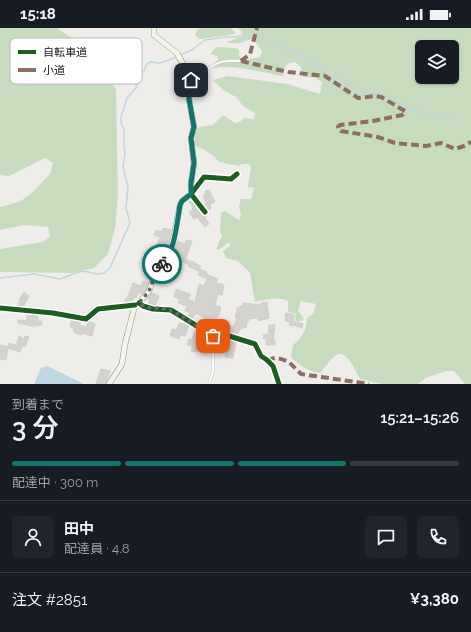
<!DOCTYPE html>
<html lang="ja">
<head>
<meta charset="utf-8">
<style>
  :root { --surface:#171b24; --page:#20242c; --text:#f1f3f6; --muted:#9ea1a6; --line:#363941; --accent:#0f766e }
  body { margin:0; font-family:Raleway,"Noto Sans JP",sans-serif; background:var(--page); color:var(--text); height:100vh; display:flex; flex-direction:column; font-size:15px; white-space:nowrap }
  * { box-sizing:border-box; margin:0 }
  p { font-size:13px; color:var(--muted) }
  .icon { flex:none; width:22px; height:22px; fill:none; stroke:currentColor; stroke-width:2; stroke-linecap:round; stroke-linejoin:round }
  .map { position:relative; height:356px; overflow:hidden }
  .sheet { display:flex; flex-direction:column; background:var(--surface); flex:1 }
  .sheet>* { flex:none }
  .controls { position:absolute; left:415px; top:12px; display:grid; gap:8px }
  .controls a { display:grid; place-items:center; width:44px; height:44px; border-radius:6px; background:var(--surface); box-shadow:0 1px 3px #0004; font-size:20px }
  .pin { position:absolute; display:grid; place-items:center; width:34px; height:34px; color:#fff; margin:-17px; border-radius:8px; box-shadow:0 2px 6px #0006 }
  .courier { position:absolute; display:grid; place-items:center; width:40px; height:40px; margin:-20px; border:3px solid #0f766e; border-radius:50%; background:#fff; color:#222; box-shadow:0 1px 5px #0007 }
  .overview em { font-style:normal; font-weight:600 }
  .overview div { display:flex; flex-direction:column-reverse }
  .overview { display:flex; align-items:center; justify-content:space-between; height:68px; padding:0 12px }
  h1 { font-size:26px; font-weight:600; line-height:30px }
  .bar { display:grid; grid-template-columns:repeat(4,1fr); gap:6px 4px; align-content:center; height:48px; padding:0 12px }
  .bar i { height:5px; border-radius:3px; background:var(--line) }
  .bar .selected { background:var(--accent) }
  .bar p { grid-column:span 4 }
  .line { display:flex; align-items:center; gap:10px; padding:0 12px; border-top:1px solid var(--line) }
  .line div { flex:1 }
  .round { display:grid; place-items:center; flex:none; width:42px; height:42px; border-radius:6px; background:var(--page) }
  .status { display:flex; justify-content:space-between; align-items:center; height:28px; padding:0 20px; background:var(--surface); direction:ltr }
  .status svg { height:11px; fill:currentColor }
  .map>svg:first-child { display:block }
</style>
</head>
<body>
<div class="status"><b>15:18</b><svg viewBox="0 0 49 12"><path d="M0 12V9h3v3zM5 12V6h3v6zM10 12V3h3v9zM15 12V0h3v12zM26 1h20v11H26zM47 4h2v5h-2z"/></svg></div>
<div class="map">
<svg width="471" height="356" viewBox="0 0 471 356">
  <rect width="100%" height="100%" fill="#efede9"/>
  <path fill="#c7dcbf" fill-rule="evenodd" d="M0 0H57L91 23 103 43 116 61 118 168 115 200 108 226 94 240 73 245 0 244V221L42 214 50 209 48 199 24 197 0 202V179L21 173 34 163 50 146 53 135 45 130 9 148 0 147Z
    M200 0H231L233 2 235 6 200 11 195 7 197 2Z
    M238 0H471V356H465L454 343H446L428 349 417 356H382L360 351C356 344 346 319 335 328 329 332 325 340 320 345 307 343 301 338 291 329L293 317C303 309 306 302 307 290L313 286 316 276 301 273 298 283 304 290 303 292 297 294 295 291 296 286 288 284V273C278 268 265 272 255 274L250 245 238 233 226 230 223 223 230 218 229 214 219 222 216 221 222 208 220 204 221 185 225 183 239 192 241 188 239 178 241 171H251L254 160 248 159 251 140 249 136H242L239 138 219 134C213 126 204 121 195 118V105L199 99 213 97 223 87 235 95 240 94 244 90 254 91 255 85 243 78 236 69 223 62 213 52 228 48 235 49 287 56 320 66 322 54 316 50 303 49 301 39 295 34C285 35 284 39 283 48 265 45 227 35 212 41L211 37 217 33 218 28 210 26 216 19 236 20 239 22V28L245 32 260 29 262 24 258 17 252 11 240 15H227V14L243 8 241 3ZM422 19H452V49H422Z"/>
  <path fill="#bed6e0" d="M47 338 82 355 83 356H34L41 340Z"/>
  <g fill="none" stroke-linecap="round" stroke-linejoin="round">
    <path stroke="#bed6e0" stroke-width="1.5" d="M260 11 282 18 318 38 329 48 348 56 358 64 376 66 386 68 414 82 434 88 452 86
      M180 27 192 22 205 12 224 9H237L244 6 250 8
      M0 250 34 246 60 251 82 243 99 246 104 245 110 240 130 195 126 180 128 159 123 139 125 126 124 117V102L121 95V89L127 70 136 60 137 49 144 43 147 36 150 34 160 35 177 29"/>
  </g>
  <path fill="#d4d2ce" stroke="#d2cfcb" d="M209 162 215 174 210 176 211 181 207 182 203 176 206 175 203 167 206 166 205 163Z
    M192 172 206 189 205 190 209 196 205 199 197 189 194 191 189 185 193 180 189 174Z
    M163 200 171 202 170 207 165 225 160 224 156 234 151 233 160 209 154 207 156 202 162 204Z
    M186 212 192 213 186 230 187 232 194 234 201 239 198 243 188 238V236L171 230 177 213 185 216Z
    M200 241 207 244 206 246 218 251 216 255 224 257 222 267 218 266 215 278 221 279 219 287 216 290 214 289 212 294 196 285 192 291 188 289 190 285 185 283 187 278 178 275 180 271 174 269 176 261 190 266 188 271 195 274 199 256 204 258 207 251 198 247Z
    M143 253 148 255 146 261 141 266 139 264 136 270 134 269 132 274H125L126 271H127L133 255 141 258Z
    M24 264 29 268 23 279 17 278 20 273 19 272Z
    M152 265 159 268 155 278 148 276 150 271H148Z
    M267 274 269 290 258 293V290L249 291 248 294 243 295 247 296 246 300 243 299 242 301 240 300 237 307 227 304 228 302 224 301 225 297 234 299 237 290H235L237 282 236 281 243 277V275L262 277 261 275Z
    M286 285 294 287 293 293 303 296 302 300 293 297 292 298 289 297 290 294 285 293Z
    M27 286 38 287 37 293H42V297L32 298 18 295V292L27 293Z
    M71 292 81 293 79 297 86 299 89 293 95 296 92 308 82 305 81 307 75 305V304L73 303 74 300 70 299Z
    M185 294 189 297 185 308 181 307 179 311 170 308 172 301 176 302 179 295 184 296Z
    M269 297H275L273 313H275V317H266V311L263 310 264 306 268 307Z
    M194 305 205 307 210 310V321H207V319H199L198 324 191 323 192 318 187 317 189 311 192 312Z
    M19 308 24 311 25 308 29 309 25 319 22 318 20 324 8 320 6 332 0 331V317L8 319 9 315 16 317Z
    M229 311 236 313 233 330 225 329Z
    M101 341 110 343 109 347 105 356H97L96 355Z"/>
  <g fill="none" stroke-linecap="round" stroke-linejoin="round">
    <g stroke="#c7c6c5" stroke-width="3">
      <path id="service" d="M192 52C197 51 201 47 205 43 218 33 224 32 241 33
        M209 356 213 344V308"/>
    </g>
    <g stroke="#c7c6c5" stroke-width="4.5">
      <path id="minor" d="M205 184 191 166 204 149 231 151 237 146
        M139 275 143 278 153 281 171 282 213 308 226 307 255 316 261 328 267 332 273 338 279 356
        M0 280 53 285 86 291 98 281 135 277"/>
    </g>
    <g stroke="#959881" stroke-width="6">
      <path id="secondary" d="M109 356 122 336 125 316 135 277 139 275 149 263 157 241 167 230 174 208 180 177 182 173 191 166V155L194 135 191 110 194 99 189 71 191 52 177 25 154 7V0"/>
    </g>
    <use href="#service" stroke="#fdfcfc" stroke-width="2"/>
    <use href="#minor" stroke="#fdfcfc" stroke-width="3.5"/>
    <use href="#secondary" stroke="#f2f4ec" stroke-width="5"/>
    <path stroke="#8d6e63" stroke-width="4" stroke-dasharray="8 4" stroke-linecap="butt" d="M241 33 288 44 325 48 358 70 375 68 381 69 405 83V85L402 87 373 93 340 97 338 99 341 103 378 109 395 115 426 118 441 115 455 121 464 118 471 114
      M241 33 250 26 257 0
      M267 332 275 330 281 331 289 334 301 346 369 356"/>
    <g stroke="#fff" stroke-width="8">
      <path id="cycleway" d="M205 184 191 166 204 149 231 151 237 146
        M139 275 143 278 153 281 171 282 213 308 226 307 255 316 261 328 267 332 273 338 279 356
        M0 280 53 285 86 291 98 281 135 277"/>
    </g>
    <use href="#cycleway" stroke="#1b5e20" stroke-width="5"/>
  </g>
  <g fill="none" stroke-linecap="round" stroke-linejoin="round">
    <path stroke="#686866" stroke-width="4" stroke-dasharray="0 7.2" d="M162 236 157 241 149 263 139 275C149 283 161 278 172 283 187 290 199 301 213 308"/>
    <path stroke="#0f766e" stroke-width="5" d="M162 236C175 224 177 194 180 177L182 173 191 166V155L194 135 191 110 194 99 189 71 191 52"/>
  </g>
  <rect x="10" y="10" width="132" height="46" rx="6" fill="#fff" stroke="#bcbcbc" stroke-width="1"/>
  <rect x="18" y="22" width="18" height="4" fill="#1b5e20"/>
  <rect x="18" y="40" width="18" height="4" fill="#8d6e63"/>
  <g font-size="11" fill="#202020">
    <text x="43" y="28">自転車道</text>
    <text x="43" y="46">小道</text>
  </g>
</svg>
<div class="controls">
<a><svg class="icon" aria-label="layers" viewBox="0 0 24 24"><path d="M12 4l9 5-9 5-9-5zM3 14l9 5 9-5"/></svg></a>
</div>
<div class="pin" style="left:213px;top:308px;background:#ea580c"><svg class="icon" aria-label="bag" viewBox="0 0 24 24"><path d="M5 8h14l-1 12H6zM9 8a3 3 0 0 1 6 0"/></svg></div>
<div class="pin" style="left:191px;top:52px;background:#1f2937"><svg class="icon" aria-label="home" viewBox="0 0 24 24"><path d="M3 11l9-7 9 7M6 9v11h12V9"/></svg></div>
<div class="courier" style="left:162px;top:236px"><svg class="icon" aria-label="bike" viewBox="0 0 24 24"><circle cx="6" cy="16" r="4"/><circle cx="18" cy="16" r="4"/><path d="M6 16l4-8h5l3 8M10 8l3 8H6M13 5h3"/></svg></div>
</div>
<section class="sheet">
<div class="overview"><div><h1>3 分</h1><p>到着まで</p></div><em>15:21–15:26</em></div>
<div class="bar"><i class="selected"></i><i class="selected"></i><i class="selected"></i><i></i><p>配達中 · 300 m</p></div>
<div class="line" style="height:72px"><a class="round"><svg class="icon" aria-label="person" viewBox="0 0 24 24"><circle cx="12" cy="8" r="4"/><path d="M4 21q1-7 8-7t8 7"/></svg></a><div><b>田中</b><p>配達員 · 4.8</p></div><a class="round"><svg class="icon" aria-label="chat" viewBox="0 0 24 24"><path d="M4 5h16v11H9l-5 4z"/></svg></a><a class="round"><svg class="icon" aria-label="phone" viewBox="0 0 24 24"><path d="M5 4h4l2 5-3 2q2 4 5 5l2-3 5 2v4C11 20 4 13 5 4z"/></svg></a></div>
<div class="line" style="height:52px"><div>注文 #2851</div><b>¥3,380</b></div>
</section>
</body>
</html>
